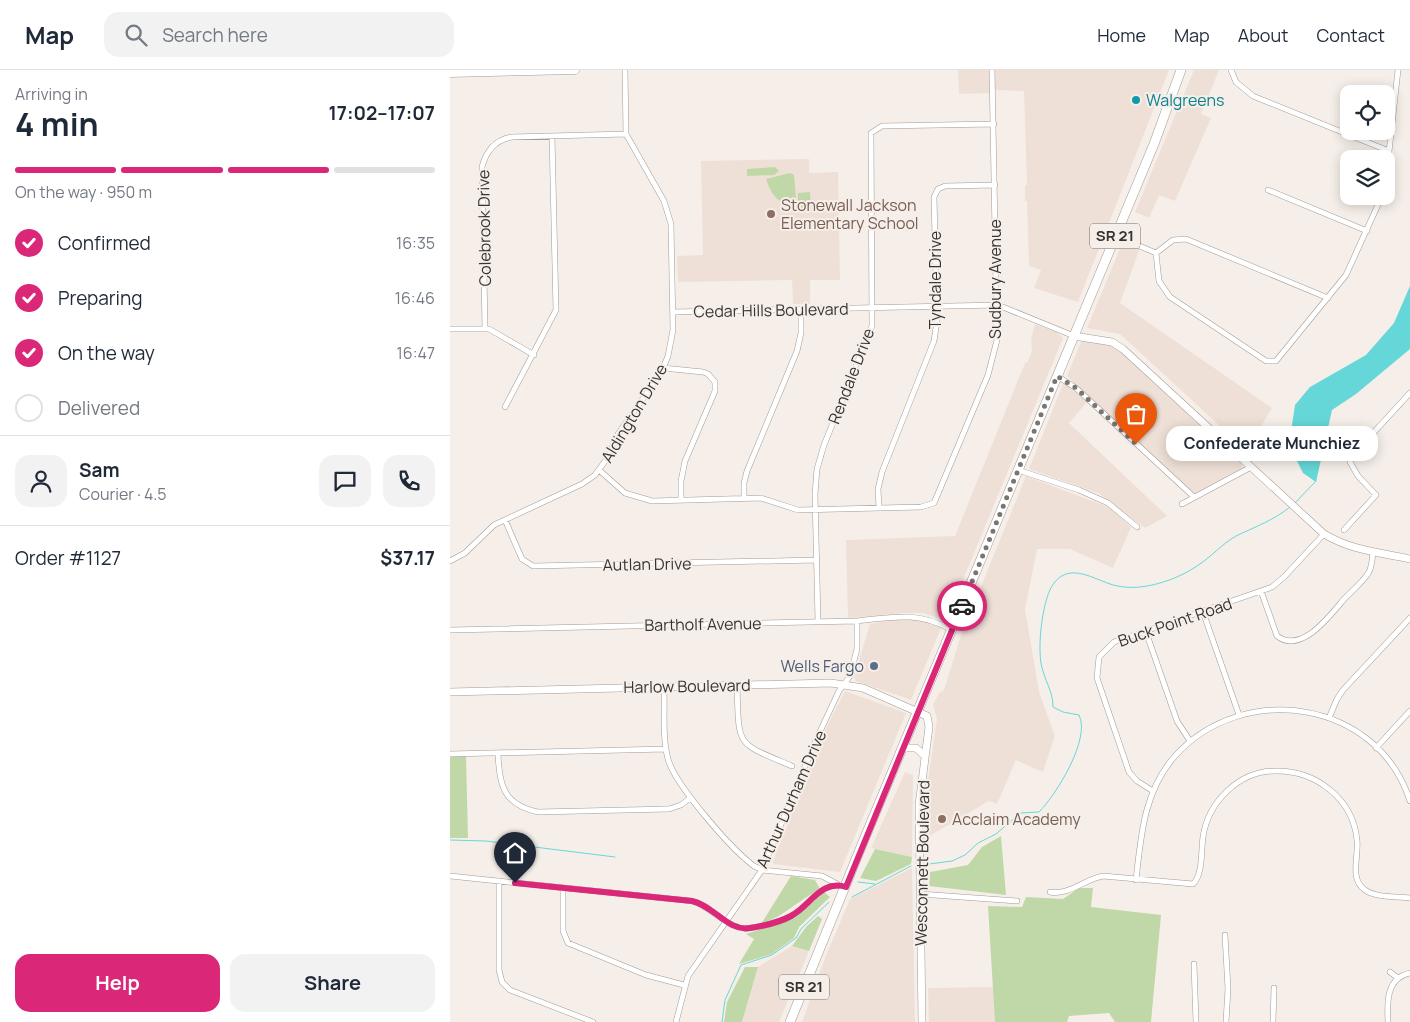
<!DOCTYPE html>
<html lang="en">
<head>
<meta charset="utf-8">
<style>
  :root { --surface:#fff; --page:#f2f2f3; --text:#1f2937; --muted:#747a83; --line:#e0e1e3; --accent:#db2777 }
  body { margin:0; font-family:Manrope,sans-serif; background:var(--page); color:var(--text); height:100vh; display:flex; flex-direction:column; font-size:19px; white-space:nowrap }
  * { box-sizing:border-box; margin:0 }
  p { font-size:16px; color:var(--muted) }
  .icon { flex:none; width:28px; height:28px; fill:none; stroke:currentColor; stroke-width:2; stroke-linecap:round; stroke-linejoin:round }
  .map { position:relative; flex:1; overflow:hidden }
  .side { display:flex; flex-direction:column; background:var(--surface); width:450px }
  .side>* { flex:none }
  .tools { position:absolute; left:890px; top:15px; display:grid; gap:10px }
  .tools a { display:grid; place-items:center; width:55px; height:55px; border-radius:10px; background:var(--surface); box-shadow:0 2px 12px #0003; font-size:25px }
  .pin { position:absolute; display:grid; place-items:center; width:42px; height:42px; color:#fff; margin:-51px -21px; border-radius:50% 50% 50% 0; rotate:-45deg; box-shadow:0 0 5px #0007 }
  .pin .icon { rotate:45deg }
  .courier { position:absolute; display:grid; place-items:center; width:50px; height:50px; margin:-25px; border:4px solid #db2777; border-radius:50%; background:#fff; color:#222; box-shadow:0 1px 6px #0007 }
  .bubble { position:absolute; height:35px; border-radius:15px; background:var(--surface); box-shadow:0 2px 12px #0003; font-size:16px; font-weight:700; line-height:35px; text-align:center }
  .headline em { font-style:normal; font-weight:700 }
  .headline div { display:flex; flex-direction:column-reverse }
  .headline { display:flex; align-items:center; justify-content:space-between; height:85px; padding:0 15px }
  h1 { font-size:32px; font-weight:700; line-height:38px }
  .bar { display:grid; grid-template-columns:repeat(4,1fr); gap:8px 5px; align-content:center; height:60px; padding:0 15px }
  .bar i { height:6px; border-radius:4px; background:var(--line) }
  .bar .selected { background:var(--accent) }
  .bar p { grid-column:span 4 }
  .line { display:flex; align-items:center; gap:12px; padding:0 15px; border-top:1px solid var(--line) }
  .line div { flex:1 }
  .round { display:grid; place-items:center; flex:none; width:52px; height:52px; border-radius:15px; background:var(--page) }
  ol { padding:0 15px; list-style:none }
  li { display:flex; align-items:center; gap:15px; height:55px }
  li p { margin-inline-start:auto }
  li .icon { padding:5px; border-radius:50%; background:var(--accent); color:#fff; stroke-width:4 }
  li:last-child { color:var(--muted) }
  li i { width:28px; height:28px; border:2px solid var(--line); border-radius:50% }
  .cta { display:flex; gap:10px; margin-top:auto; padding:10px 15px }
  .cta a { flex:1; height:58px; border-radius:15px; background:var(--accent); color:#fff; font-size:20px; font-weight:700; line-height:58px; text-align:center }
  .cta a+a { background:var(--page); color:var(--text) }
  header { display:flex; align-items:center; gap:30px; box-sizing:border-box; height:70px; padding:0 25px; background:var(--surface); border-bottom:1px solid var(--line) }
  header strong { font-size:24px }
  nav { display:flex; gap:28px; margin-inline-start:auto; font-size:18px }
  .search { width:350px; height:45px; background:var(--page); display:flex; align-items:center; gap:12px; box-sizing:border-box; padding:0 18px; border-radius:15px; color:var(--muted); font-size:19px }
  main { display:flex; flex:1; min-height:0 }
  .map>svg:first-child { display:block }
</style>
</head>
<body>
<header>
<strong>Map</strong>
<div class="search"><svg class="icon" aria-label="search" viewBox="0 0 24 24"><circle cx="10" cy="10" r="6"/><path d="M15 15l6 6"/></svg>Search here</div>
<nav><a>Home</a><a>Map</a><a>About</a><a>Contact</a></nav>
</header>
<main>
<section class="side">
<div class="headline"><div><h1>4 min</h1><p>Arriving in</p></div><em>17:02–17:07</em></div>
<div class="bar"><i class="selected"></i><i class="selected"></i><i class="selected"></i><i></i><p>On the way · 950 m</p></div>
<ol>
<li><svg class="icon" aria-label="check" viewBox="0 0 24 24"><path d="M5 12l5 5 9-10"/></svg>Confirmed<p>16:35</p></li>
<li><svg class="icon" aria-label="check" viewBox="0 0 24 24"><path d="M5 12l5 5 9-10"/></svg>Preparing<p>16:46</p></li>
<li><svg class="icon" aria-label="check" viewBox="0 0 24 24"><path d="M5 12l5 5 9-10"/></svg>On the way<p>16:47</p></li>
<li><i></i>Delivered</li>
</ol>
<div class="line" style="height:90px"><a class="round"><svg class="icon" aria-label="person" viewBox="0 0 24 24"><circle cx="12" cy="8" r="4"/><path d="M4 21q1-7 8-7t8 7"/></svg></a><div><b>Sam</b><p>Courier · 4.5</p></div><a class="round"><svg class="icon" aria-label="chat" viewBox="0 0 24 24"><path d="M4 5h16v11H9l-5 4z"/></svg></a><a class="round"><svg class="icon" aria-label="phone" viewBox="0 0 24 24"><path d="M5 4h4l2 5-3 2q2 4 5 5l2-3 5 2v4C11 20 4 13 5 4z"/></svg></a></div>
<div class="line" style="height:65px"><div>Order #1127</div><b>$37.17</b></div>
<div class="cta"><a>Help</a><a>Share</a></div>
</section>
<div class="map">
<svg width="960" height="952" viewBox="0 0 960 952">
  <rect width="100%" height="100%" fill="#f6efe9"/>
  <path fill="#eee0d7" d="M508 0H539L541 23 509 24Z
    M545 0H719L628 232 584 218 591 200 579 196 577 131H575V115H577L574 21 545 20Z
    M744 0H769L751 44 761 48 725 131 709 125 699 148 685 142Z
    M359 89V103L388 102 390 210H360V234H343L342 210 228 212 227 186 253 185 251 91Z
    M672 174 690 178 670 233 822 338 796 380 670 264 637 258Z
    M585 254 606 262 613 268 496 551 473 543H453L398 548 396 470 505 466 575 293H577L582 281 581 269Z
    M633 271 664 276 792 393V398L747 423 741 422 617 306 631 272Z
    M613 314H616L637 332 619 353 717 446 695 458 648 423 579 399Z
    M576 406 658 437 681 457 663 498 620 479H587L575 539 589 622 605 666 593 702 566 690 547 734 539 731 476 768 478 710 487 649 483 635 489 623 494 620 510 568Z
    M451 548 466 549 491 558 461 630 406 611 404 607 420 554Z
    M395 621 456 643 390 802 323 794V791L376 658Z
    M455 702 463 705 462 787 421 778Z
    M462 798 465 952H352L375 888 400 829Z
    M342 876 359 881 329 952H292L308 897Z
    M544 917 545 952H479L478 918Z"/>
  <path fill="#c0d8a8" d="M325 97 329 101 324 105 297 106V99Z
    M340 103 344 105 346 128C330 140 321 124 316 109Z
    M360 122 361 141 348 142V123Z
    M0 686H16L18 768H0Z
    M551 766 556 825 479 816 480 802 518 795 532 777Z
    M425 779 462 787 461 794 426 811 410 808Z
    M341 806 365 810 369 817V820C347 831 335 846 311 854Z
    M629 818H643L641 837 711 845 701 952H665L659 943 619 946 617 952H545L538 836 572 837 576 827 613 829Z
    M374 822 380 827 349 857 344 868 322 884 289 894 304 869 296 864 346 847Z
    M368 846 372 849 359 881 342 876 356 857Z
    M295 897H308L292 952H274L277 932Z"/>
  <path fill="#66d7d8" d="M960 216V279L906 324 882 340 866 412 853 403 839 375 845 335 860 317 916 285 944 253Z"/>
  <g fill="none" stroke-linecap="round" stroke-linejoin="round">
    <path stroke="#66d7d8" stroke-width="1" d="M845 433 866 411
      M0 770 36 771 165 787
      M479 794 502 791 515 785 528 773 546 764 570 743 589 742C606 725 641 669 629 645L613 642 603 637C603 623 597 615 593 601 586 583 592 532 602 516 617 492 640 507 660 514 669 517 680 518 690 517 709 515 731 507 747 496 761 487 772 474 786 466 805 457 824 450 840 437
      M408 812 425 814
      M402 827 461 796
      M272 952 275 930 291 895 322 885 346 868 351 859 379 832"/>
    <g stroke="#a29b96" stroke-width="6">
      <path id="minor" d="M781 0 786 12 803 26 939 81
        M936 109 948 0
        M818 120 917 161
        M666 166 706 183
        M706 183 709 211 720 227 816 291H826L896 205 932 126
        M706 183 723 170 736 169 878 228
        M223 242 548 235 624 266
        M35 258 32 97C36 81 45 70 62 67L176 64
        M0 259H39L84 285
        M213 298 253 302 258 304 265 312V321L235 391 231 411V430
        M607 306 626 318 744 427
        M55 337 106 240 102 66
        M149 400 175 423 202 431 311 428 348 440 471 437 484 433 538 305 547 270 542 0
        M568 400 629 420 658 433 687 457
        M294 428V413L297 401 347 281 351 263V240
        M732 434 801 397
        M429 438 428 419 432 402 484 271 487 251 484 127 488 119 495 116 545 115
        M55 450 72 489 83 496 367 490
        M894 460 926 425 908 406 900 392 902 386 960 323
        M0 491 15 483 44 455 132 414 145 405 158 387 168 364 211 303 218 286 223 260 221 154 214 131 176 64 175 0
        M811 521 827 566C852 585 881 544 895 528 903 520 913 512 919 502 922 496 922 489 923 483
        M753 542 789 645
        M368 551 365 424 367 399 374 375 422 256 421 63 432 56 544 54
        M0 560 407 551C443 547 468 541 502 560
        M696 562 727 651 740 671
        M287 615C289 678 285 672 342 696
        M214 617C215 640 212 667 218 689 225 715 282 780 304 796L312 800 372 806 387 814
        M879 648 887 629 893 620 960 548
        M926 678 960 641
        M48 683C49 714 53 735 88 742L219 739 231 735 240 728
        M0 684 216 679
        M703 721 687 711 679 702 647 608 649 587 664 572 822 517 834 507 874 464
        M0 806 242 831C263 836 278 862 300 858 313 856 330 852 341 846 360 836 371 809 396 817
        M686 810C691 765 694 721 725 686 793 610 928 630 960 731
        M49 811V900L52 912 60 920 143 952
        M113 818V861L118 873 196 905 234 915
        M600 822C618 826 635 809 653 806L743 814C753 805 751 780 753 767 758 732 789 701 825 701 866 700 903 729 907 770 909 787 899 809 915 820 926 828 947 826 960 828
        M470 824 567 831
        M775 865 778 919 776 952
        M744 894 746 952
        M940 902 948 908
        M226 952 238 906 312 800 366 670 389 621 400 606 407 579V551
        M823 952 824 918
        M938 952C937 933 936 908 960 903"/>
    </g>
    <g stroke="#a29b96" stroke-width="8">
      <path id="tertiary" d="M624 266 662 272 673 279 874 464C903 481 928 482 960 489
        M0 622 381 613 413 618 477 646 479 657 469 735 472 952
        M452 678H466L474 685"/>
    </g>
    <g stroke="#a29b96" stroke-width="9">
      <path id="secondary" d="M0 3 125 0"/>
    </g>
    <g stroke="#a29b96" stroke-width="10">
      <path id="primary" d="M340 952 411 777 704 74 731 0"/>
    </g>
    <use href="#minor" stroke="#fff" stroke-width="5"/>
    <use href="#tertiary" stroke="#fff" stroke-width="7"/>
    <use href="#secondary" stroke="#fff" stroke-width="8"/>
    <use href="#primary" stroke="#fff" stroke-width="9"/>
  </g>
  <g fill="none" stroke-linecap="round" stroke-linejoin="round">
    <path stroke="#797571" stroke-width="5" stroke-dasharray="0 9" d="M512 536 607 306 626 318 686 374"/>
    <path stroke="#db2777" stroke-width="6" d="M65 813 242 831C263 835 278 862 300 858 313 856 330 852 341 846 360 836 371 809 396 817L512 536"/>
  </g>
  <circle fill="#0f9aa8" stroke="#f6efe9" stroke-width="2" cx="686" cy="30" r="5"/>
  <g fill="#8d6e63" stroke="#f6efe9" stroke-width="2">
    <circle cx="321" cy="144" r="5"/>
    <circle cx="492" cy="749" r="5"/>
  </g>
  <circle fill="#5c6f8a" stroke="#f6efe9" stroke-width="2" cx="424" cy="596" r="5"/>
  <g text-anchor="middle" stroke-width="4" stroke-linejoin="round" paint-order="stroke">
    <g fill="#f6efe9" stroke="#706b68" stroke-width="1">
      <rect x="640" y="153.5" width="50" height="25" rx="4"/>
      <rect x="329" y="904.5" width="50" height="25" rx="4"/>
    </g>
    <g font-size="15" font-weight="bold" fill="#363331">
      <text x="665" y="171">SR 21</text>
      <text x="354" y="922">SR 21</text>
    </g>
    <g font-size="16" fill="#0d838f" stroke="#f6efe9" text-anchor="start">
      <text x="696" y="36">Walgreens</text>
    </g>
    <g font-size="16" fill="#785e54" stroke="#f6efe9" text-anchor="start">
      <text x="331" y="141">Stonewall Jackson<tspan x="331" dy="18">Elementary School</tspan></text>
      <text x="502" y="755">Acclaim Academy</text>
    </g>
    <g font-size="16" fill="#363331" stroke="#f6efe9">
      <text transform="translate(34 158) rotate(-91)" y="6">Colebrook Drive</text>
      <text transform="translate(545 209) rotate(-90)" y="6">Sudbury Avenue</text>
      <text transform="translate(485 210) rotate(-90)" y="6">Tyndale Drive</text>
      <text transform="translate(321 240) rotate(-1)" y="6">Cedar Hills Boulevard</text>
      <text transform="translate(401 306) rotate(-69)" y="6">Rendale Drive</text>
      <text transform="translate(184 343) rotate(-59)" y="6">Aldington Drive</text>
      <text transform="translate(197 494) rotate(-1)" y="6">Autlan Drive</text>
      <text transform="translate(725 552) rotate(-19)" y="6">Buck Point Road</text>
      <text transform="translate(253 554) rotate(-1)" y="6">Bartholf Avenue</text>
      <text transform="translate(237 616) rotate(-1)" y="6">Harlow Boulevard</text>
      <text transform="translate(341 729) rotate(-66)" y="6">Arthur Durham Drive</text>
      <text transform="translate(472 793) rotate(-89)" y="6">Wesconnett Boulevard</text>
    </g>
    <g font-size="16" fill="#4e5e75" stroke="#f6efe9" text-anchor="end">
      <text x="414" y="602">Wells Fargo</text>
    </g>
  </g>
</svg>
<div class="tools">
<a><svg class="icon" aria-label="locate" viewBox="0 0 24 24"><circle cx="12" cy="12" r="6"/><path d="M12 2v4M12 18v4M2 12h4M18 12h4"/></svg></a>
<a><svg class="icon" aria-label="layers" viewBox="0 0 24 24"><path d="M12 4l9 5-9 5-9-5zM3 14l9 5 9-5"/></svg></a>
</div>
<div class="pin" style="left:686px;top:374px;background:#ea580c"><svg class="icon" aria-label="bag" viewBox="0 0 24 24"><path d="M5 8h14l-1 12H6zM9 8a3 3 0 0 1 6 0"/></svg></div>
<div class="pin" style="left:65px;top:813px;background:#1f2937"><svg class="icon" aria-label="home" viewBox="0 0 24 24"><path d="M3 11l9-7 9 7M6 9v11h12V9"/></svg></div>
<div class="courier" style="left:512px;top:536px"><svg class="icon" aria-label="car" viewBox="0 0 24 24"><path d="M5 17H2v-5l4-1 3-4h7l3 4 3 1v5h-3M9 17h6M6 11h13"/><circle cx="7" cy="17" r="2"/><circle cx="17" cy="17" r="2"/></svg></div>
<div class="bubble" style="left:716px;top:356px;width:212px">Confederate Munchiez</div>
</div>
</main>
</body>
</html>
